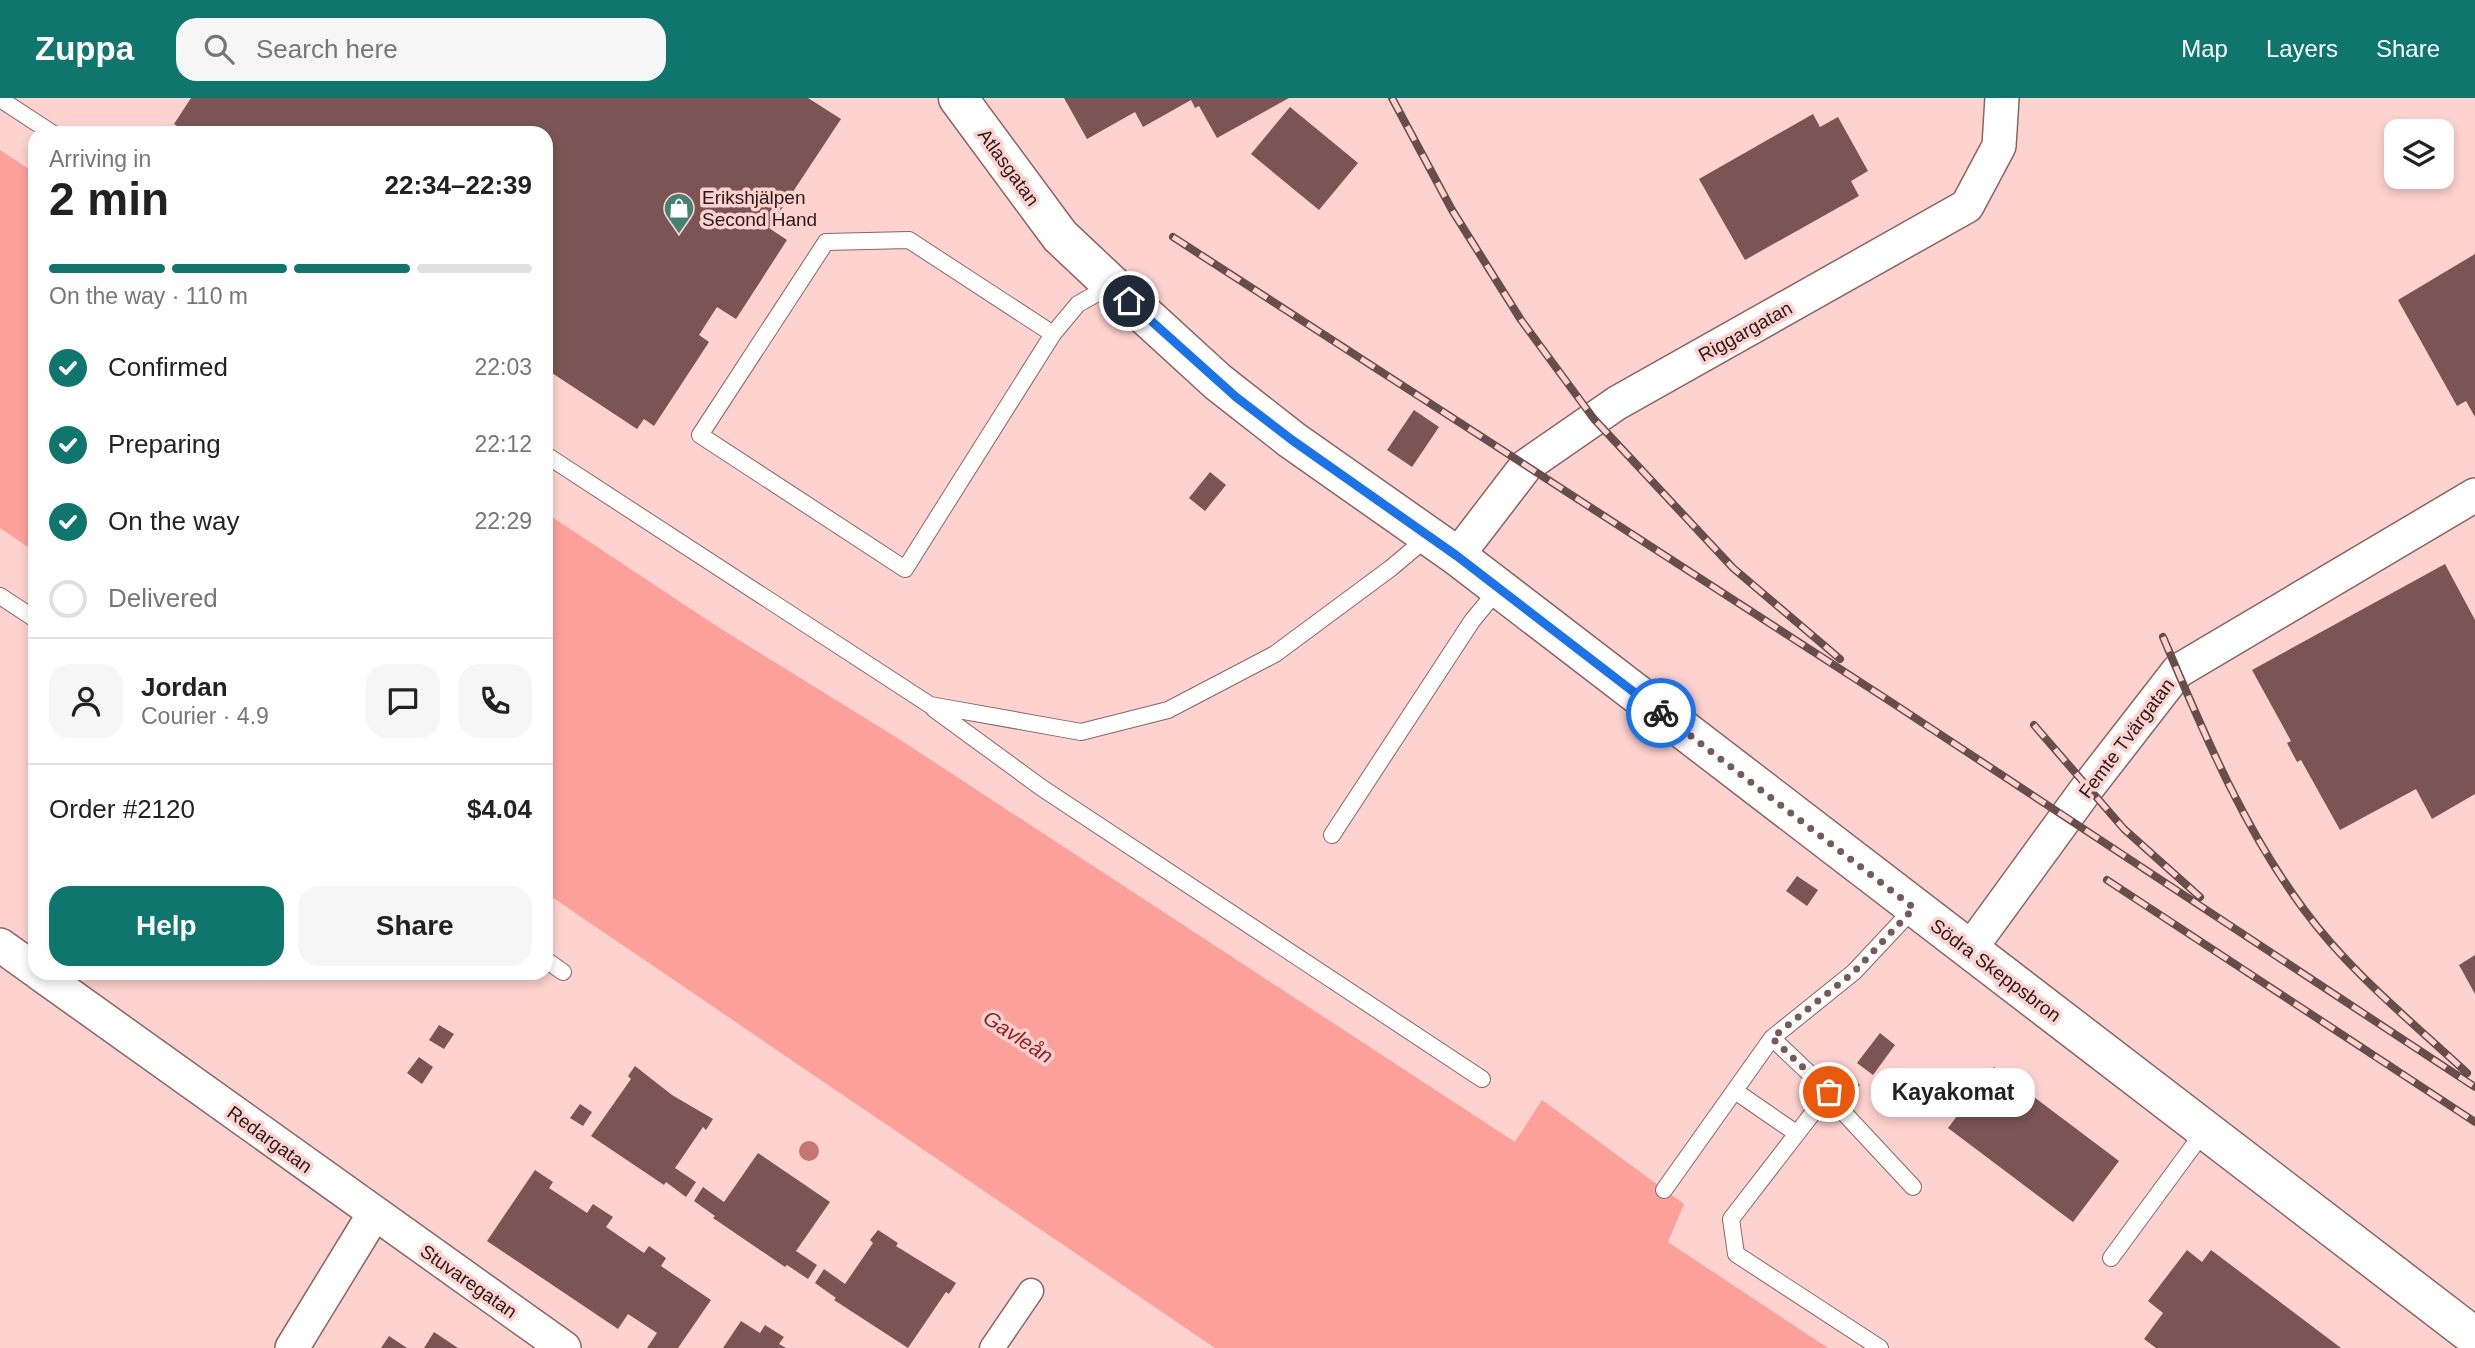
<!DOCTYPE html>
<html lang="en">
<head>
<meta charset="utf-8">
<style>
  :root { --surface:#fff; --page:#f6f6f6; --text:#222; --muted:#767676; --line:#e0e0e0; --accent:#0f766e }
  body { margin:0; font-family:Helvetica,sans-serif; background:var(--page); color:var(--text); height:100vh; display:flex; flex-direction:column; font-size:26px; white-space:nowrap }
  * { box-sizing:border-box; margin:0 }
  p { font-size:23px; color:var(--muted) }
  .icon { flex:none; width:38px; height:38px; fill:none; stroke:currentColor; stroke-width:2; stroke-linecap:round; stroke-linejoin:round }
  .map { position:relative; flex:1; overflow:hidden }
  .panel { position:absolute; left:28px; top:28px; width:525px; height:854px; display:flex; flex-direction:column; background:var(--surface); border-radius:21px; box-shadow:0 4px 10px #0003 }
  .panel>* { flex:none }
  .controls { position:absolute; left:2384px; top:21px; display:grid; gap:14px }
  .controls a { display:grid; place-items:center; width:70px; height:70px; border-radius:14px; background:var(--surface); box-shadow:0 4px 10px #0003; font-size:35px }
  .pin { position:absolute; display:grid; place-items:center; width:60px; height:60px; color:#fff; margin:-30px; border:4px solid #fff; border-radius:50%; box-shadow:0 2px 7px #0007 }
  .courier { position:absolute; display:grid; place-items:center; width:70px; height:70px; margin:-35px; border:5px solid #1a73e8; border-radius:50%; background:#fff; color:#222; box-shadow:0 2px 9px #0007 }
  .bubble { position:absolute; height:49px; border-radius:21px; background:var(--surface); box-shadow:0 4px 10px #0003; font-size:23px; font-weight:700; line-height:49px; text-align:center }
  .overview em { font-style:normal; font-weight:700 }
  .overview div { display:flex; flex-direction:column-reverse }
  .overview { display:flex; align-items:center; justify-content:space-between; height:119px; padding:0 21px }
  h1 { font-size:46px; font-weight:700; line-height:52px }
  .bar { display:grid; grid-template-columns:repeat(4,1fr); gap:10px 7px; align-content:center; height:84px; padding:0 21px }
  .bar i { height:9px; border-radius:5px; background:var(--line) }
  .bar .selected { background:var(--accent) }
  .bar p { grid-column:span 4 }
  .line { display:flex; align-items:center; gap:18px; padding:0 21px; border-top:2px solid var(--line) }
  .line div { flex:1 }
  .round { display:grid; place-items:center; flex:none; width:74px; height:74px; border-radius:21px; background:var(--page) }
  ol { padding:0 21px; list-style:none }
  li { display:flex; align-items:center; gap:21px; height:77px }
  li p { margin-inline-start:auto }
  li .icon { padding:7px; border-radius:50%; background:var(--accent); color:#fff; stroke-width:4 }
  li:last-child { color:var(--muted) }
  li i { width:38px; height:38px; border:4px solid var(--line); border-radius:50% }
  .primary-button { display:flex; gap:14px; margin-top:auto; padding:14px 21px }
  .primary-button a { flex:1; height:80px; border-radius:21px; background:var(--accent); color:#fff; font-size:28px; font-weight:700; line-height:80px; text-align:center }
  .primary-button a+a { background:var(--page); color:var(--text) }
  header { display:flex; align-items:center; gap:42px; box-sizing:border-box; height:98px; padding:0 35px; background:var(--accent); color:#fff }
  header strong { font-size:33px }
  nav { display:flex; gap:38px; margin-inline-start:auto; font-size:24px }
  .search { width:490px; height:63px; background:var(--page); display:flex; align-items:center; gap:18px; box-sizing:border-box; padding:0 24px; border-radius:21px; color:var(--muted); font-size:26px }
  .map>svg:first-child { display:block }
</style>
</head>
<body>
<header>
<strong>Zuppa</strong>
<div class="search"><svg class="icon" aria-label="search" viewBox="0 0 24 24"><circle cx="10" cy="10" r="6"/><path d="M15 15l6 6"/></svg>Search here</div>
<nav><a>Map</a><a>Layers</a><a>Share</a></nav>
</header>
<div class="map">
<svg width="2475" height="1250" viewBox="0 0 2475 1250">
  <rect width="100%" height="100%" fill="#fed2ce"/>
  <path fill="#fea09a" d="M0 52 35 75V454L0 430Z
    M546 415 718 529 902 643 1515 1044 1542 1002 1684 1106 1668 1144 1828 1250H1215L546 795Z"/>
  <path fill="#7a5553" d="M191 0H808L841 21 769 130 787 142 736 221 717 209 699 237 709 244 654 328 644 321 637 331 546 271V35H188L174 26Z
    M1064 0H1289L1217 40 1199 8 1195 10 1191 2 1143 29 1135 14 1087 41Z
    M1290 9 1358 65 1319 112 1251 56Z
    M1813 16 1820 29 1838 19 1868 73 1851 83 1859 98 1745 162 1699 81Z
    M2475 156V319L2466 303 2457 308 2398 202Z
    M1414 312 1439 329 1412 369 1387 352Z
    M1210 374 1226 387 1205 413 1189 400Z
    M2445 466 2475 522V696L2432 721 2416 691 2340 732 2301 662 2297 664 2287 645 2291 643 2252 572Z
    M1797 778 1818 792 1807 808 1786 793Z
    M2475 857V896L2459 867Z
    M439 927 454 936 444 951 429 942Z
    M1880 935 1895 947 1873 977 1857 965Z
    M419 959 433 969 422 986 407 975Z
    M635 968 672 997 713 1021 706 1032 703 1029 675 1070 696 1084 686 1099 666 1084 664 1087 591 1038 631 981 628 978Z
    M1994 969 2119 1063 2073 1124 1948 1030Z
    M1847 977 1860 987 1846 1003 1835 994Z
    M580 1006 592 1014 583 1028 570 1020Z
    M758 1055 830 1104 796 1153 817 1167 808 1181 787 1167 785 1169 713 1120 715 1118 694 1103 703 1089 724 1104Z
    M535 1072 553 1084 549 1090 587 1115 593 1106 613 1119 606 1129 644 1155 649 1148 666 1160 661 1168 711 1202 678 1250H647L657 1235 628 1216 618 1231 487 1143Z
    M878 1132 898 1145 896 1148 956 1185 949 1196 946 1194 908 1250 834 1202 836 1200 815 1185 824 1171 845 1186 873 1145 870 1142Z
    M2187 1152 2202 1164 2211 1152 2341 1250H2156L2144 1241 2163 1215 2148 1203Z
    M741 1223 760 1235 765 1227 784 1239 779 1246 786 1250H723Z
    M434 1234 458 1250H424Z
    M389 1238 407 1250H381Z"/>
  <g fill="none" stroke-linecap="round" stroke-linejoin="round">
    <g stroke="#8a6461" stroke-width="18">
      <path id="service" d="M0 1 52 35
        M1053 236 909 142 826 144 700 337 905 471 1053 236 1078 206 1112 187
        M546 357 930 607 1081 634 1168 612 1275 556 1391 470 1429 438
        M0 498 35 521
        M934 611 1042 690 1482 981
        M1332 737 1472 523 1499 490
        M546 862 563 874
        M1772 940 1829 994 1731 1121 1736 1156 1880 1250
        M1735 993 1796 1035
        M1829 994 1845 1016 1913 1089
        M1664 1092 1772 940 1854 874 1914 810
        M2111 1160 2205 1032"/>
    </g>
    <g stroke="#8a6461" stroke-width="27">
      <path id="pedestrian" d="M992 1250 1031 1193"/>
    </g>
    <g stroke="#8a6461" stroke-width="36">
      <path id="minor" d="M1457 458 1526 368 1617 305 1967 108 1999 48 2002 0
        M0 847 35 872
        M1970 851 2088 689 2178 573 2475 397
        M39 875 564 1250
        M292 1250 374 1116"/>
    </g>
    <g stroke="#8a6461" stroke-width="41">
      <path id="tertiary" d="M958 0 1060 138 1112 187 1218 284 1292 342 1457 458 2475 1239"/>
    </g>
    <use href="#service" stroke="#fff" stroke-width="16"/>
    <use href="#pedestrian" stroke="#fff" stroke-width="24"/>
    <use href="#minor" stroke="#fff" stroke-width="33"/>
    <use href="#tertiary" stroke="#fff" stroke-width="38"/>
    <g stroke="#664e4c" stroke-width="8">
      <path id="rail" d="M1392 0 1452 112 1521 222 1594 321 1733 470 1840 561
        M1173 139 1888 602 2475 989
        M2163 539C2203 633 2243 730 2305 813 2350 874 2411 923 2467 975
        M2034 627 2124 731 2200 799
        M2107 782 2475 1024"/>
    </g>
    <use href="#rail" stroke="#fed2ce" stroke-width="5" stroke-dasharray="16" stroke-linecap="butt"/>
  </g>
  <circle fill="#c47574" cx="809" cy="1053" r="10"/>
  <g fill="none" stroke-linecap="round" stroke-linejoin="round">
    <path stroke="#745a58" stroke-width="7" stroke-dasharray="0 12.6" d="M1661 615 1914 810 1854 874 1772 940 1829 994"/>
    <path stroke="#1a73e8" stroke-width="9" d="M1129 203 1236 299 1292 342 1457 458 1661 615"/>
  </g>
  <defs>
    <g id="shop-pin" transform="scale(1.575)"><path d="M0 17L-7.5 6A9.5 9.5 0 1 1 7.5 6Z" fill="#428271" stroke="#fed2ce"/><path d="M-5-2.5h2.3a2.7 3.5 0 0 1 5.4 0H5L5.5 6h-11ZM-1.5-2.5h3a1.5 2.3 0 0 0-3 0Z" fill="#fff"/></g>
  </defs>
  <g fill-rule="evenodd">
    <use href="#shop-pin" x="679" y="110"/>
  </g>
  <g text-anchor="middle" stroke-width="7" stroke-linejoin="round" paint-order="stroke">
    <g font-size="19" fill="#291918" stroke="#fed2ce">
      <text transform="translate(1009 69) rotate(54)" y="7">Atlasgatan</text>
      <text transform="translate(1745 233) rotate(-29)" y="7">Riggargatan</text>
      <text transform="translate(2126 640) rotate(-53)" y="7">Femte Tvärgatan</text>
      <text transform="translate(1996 872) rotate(37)" y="7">Södra Skeppsbron</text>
      <text transform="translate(270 1041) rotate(36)" y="7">Redargatan</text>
      <text transform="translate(469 1183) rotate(35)" y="7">Stuvaregatan</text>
    </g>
    <g font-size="19" fill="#291918" stroke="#fed2ce" text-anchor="start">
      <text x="702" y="106">Erikshjälpen<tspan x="702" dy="22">Second Hand</tspan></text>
    </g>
    <g font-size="21" font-style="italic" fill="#8d2126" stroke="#fed2ce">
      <text transform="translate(1018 939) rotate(33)" y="7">Gavleån</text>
    </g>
  </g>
</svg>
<div class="controls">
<a><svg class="icon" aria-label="layers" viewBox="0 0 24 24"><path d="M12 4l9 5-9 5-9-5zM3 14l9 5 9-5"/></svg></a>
</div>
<div class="pin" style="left:1829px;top:994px;background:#ea580c"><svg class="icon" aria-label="bag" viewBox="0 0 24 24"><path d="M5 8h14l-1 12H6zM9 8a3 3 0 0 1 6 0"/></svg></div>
<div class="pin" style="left:1129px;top:203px;background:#1f2937"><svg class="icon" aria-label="home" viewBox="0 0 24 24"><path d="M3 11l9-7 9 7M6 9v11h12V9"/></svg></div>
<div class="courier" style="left:1661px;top:615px"><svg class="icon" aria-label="bike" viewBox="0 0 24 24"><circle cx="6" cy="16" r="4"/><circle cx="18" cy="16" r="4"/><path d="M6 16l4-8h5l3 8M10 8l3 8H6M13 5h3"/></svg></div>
<div class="bubble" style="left:1871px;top:970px;width:164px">Kayakomat</div>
<section class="panel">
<div class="overview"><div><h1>2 min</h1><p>Arriving in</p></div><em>22:34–22:39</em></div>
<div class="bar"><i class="selected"></i><i class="selected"></i><i class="selected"></i><i></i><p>On the way · 110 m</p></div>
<ol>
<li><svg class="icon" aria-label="check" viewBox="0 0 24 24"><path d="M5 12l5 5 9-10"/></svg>Confirmed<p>22:03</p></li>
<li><svg class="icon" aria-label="check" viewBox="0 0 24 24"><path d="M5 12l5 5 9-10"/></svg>Preparing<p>22:12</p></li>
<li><svg class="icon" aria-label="check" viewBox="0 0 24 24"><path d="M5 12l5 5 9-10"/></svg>On the way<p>22:29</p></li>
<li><i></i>Delivered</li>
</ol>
<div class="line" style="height:126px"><a class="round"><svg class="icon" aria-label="person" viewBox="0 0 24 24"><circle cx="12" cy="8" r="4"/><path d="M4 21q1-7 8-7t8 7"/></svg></a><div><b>Jordan</b><p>Courier · 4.9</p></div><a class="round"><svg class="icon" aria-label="chat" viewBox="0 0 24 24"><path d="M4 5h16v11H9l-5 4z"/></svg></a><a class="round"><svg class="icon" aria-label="phone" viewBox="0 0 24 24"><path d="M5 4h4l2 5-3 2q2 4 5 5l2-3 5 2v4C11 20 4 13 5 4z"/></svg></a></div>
<div class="line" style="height:91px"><div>Order #2120</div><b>$4.04</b></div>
<div class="primary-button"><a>Help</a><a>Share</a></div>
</section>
</div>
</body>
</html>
